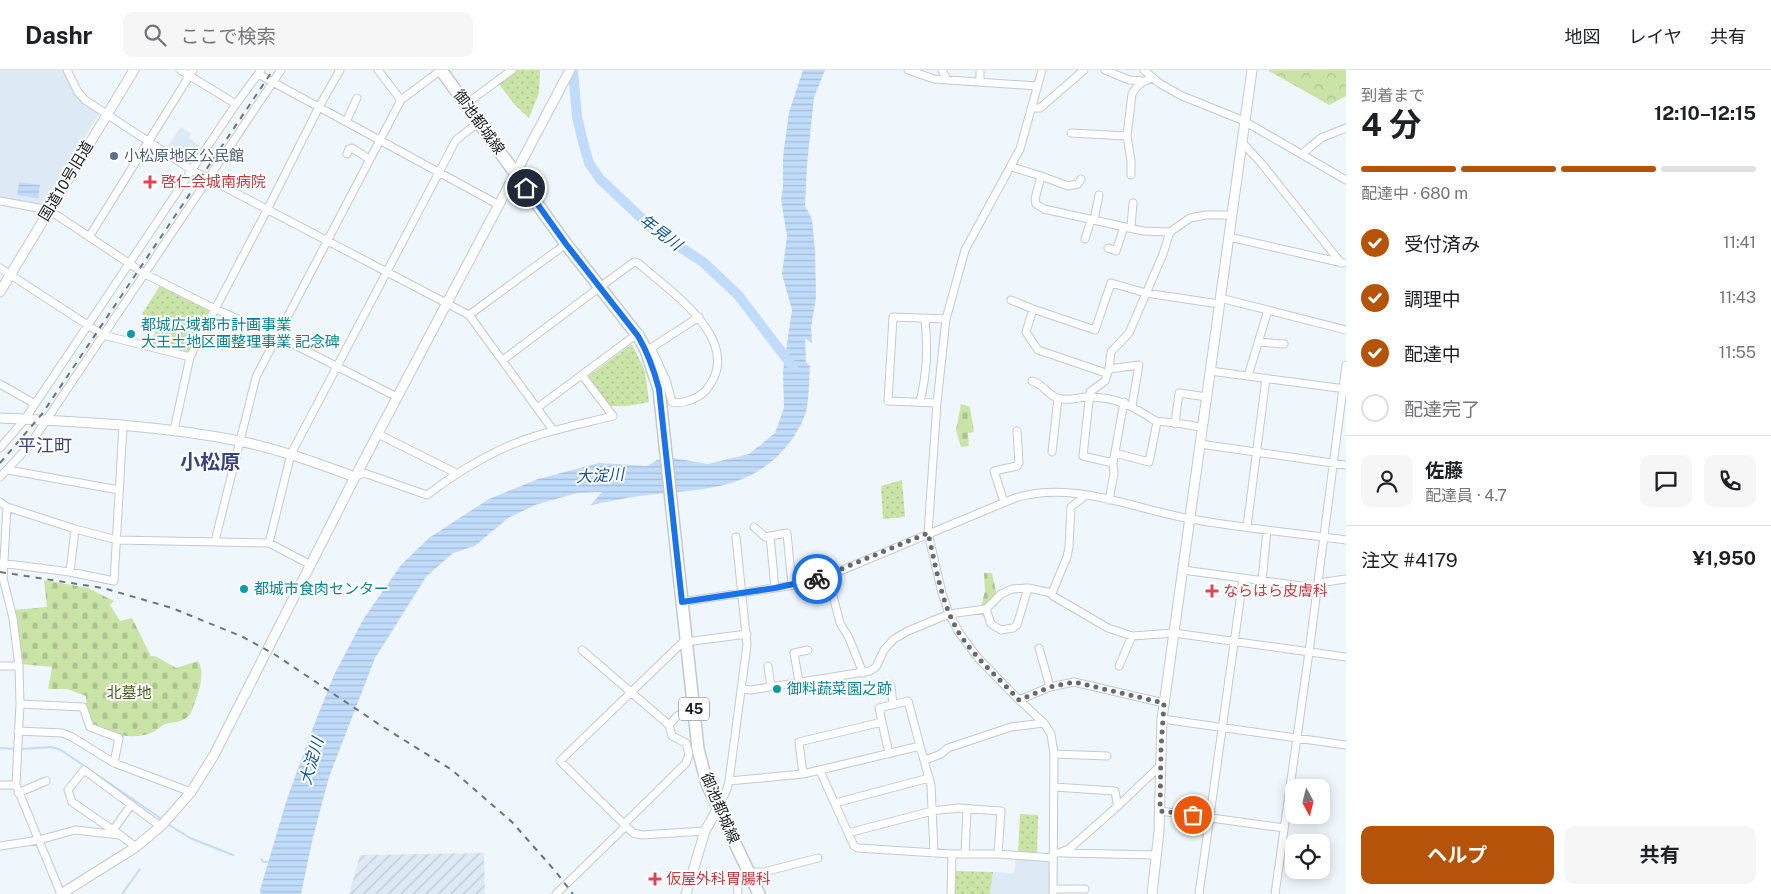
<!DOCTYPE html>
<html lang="ja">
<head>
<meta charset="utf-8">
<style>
  :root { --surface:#fff; --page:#f6f6f6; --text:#202124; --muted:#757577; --line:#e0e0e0; --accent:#b45309 }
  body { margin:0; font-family:"Public Sans","Noto Sans JP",sans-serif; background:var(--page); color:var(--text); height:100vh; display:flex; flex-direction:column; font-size:19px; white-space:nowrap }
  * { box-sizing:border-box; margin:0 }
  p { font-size:16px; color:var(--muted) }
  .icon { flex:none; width:28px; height:28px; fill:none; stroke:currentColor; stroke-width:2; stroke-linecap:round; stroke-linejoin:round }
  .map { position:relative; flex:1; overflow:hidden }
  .side { display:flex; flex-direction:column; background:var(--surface); width:425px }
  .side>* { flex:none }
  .needle { width:32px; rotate:173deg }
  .tools { position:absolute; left:1285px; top:709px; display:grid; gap:10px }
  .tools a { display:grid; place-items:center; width:45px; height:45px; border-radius:10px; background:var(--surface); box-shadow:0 2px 12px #0003; font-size:25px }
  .pin { position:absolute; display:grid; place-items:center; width:42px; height:42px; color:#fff; margin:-21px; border:2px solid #fff; border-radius:50%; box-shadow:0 1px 5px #0007 }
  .courier { position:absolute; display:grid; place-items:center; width:50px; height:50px; margin:-25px; border:4px solid #1a73e8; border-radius:50%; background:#fff; color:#222; box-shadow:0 1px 6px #0007 }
  .headline em { font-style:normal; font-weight:700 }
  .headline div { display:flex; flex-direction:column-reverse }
  .headline { display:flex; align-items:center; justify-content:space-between; height:85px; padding:0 15px }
  h1 { font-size:32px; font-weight:700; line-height:38px }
  .bar { display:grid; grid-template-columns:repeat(4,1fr); gap:8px 5px; align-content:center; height:60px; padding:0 15px }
  .bar i { height:6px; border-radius:4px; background:var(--line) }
  .bar .active { background:var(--accent) }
  .bar p { grid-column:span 4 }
  .line { display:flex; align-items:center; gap:12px; padding:0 15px; border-top:1px solid var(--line) }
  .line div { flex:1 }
  .round { display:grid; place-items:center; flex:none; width:52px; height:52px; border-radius:10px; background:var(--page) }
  ol { padding:0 15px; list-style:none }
  li { display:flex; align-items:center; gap:15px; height:55px }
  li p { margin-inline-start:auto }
  li .icon { padding:5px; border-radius:50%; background:var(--accent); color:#fff; stroke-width:4 }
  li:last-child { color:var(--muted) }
  li i { width:28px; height:28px; border:2px solid var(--line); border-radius:50% }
  .cta { display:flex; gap:10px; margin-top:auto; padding:10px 15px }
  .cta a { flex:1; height:58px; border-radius:10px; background:var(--accent); color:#fff; font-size:20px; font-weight:700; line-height:58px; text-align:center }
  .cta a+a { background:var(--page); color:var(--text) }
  header { display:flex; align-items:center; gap:30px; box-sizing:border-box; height:70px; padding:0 25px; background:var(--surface); border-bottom:1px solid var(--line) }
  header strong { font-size:24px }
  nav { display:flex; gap:28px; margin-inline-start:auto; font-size:18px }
  .search { width:350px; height:45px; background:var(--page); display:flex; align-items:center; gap:12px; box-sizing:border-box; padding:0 18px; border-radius:10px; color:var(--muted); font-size:19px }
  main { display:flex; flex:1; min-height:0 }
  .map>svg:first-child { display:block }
</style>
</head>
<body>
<header>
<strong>Dashr</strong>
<div class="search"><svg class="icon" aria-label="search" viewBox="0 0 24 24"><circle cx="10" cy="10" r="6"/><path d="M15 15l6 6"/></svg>ここで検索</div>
<nav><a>地図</a><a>レイヤ</a><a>共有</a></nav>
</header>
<main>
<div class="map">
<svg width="1346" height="824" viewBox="0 0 1346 824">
  <defs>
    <pattern id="industrial-furrows" width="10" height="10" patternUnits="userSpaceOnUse" patternTransform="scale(1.25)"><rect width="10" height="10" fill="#ddeaf5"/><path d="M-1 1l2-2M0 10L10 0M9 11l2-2" fill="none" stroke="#bdc8d2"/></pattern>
    <pattern id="grass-dots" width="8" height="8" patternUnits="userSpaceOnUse" patternTransform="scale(1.25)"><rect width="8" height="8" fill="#cae3a7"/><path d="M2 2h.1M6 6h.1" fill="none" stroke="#adc28f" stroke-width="1.8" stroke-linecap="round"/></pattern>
    <pattern id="forest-crowns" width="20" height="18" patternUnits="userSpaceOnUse" patternTransform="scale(1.25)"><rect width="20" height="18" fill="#cae3a7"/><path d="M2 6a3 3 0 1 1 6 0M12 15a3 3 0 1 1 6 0" fill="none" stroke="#adc28f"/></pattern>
    <pattern id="cemetery-stones" width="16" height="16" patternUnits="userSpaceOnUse" patternTransform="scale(1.25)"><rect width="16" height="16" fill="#cae3a7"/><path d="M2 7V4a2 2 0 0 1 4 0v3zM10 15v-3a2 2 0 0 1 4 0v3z" fill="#adc28f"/></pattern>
    <pattern id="water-rules" width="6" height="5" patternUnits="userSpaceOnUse" patternTransform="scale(1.25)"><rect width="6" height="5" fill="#c1dcfa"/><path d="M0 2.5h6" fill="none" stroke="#a5bcd6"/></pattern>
  </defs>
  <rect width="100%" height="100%" fill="#eff6fc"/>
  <path fill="#ddeaf5" d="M0 0H64L75 24 84 33 99 43 47 132 41 136 0 129Z
    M181 57 191 64 189 68 202 78 190 95H187L165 80Z
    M1016 787 1052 792 1051 824H990L993 802 1014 803Z"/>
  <path fill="url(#industrial-furrows)" d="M484 783 485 824H349L360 785Z"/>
  <path fill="url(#grass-dots)" d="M517 0H540L539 23 529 48 515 35 498 13Z
    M161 214 209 237 210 241 189 282 151 273 159 253 142 244Z
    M632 274 645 301 649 332 627 336H608L587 307Z
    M902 410 905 447 883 449 881 416Z
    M1020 744 1038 745 1037 785 1018 782Z
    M954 801 993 802 990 824H953Z"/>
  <path fill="url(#forest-crowns)" d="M1269 0H1346V26L1329 35 1269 1Z"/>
  <path fill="url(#cemetery-stones)" d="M961 334 970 337 974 362 968 363 969 376 961 377 956 360Z
    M984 503H992L996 522 989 534 981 538 985 521Z
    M44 510 88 518 114 531 110 535 120 551 132 548 151 586H155L176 598 198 591C207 606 196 628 191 643 183 654 173 651 163 655 160 657 157 660 153 662 133 671 110 664 91 655L86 637V626L67 619H48L52 597 21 594 14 540 47 537Z"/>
  <path fill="url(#water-rules)" d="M803 0H825L814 27 807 95 805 136 812 149 815 180 816 228 811 257 812 273 805 268 806 292 810 296C809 310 809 324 807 338 804 351 797 362 790 372 750 424 699 418 640 426 624 428 607 432 591 435L602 422 577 423 535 435 508 448 475 476 453 483 426 507 375 588 329 707 313 767 301 824H261L260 820 286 732 312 660 334 605 364 548 401 495 429 468 489 429 538 409 599 393 647 396 657 390 673 388 708 394 749 384 775 363 784 338 783 302 792 240 782 204 787 166 781 130 783 117V87L789 42Z
    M19 112 40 115 38 128 17 125Z"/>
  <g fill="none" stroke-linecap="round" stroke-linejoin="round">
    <path stroke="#c1dcfa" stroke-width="2" d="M0 678 15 679
      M20 679 52 677 61 680 163 750
      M166 753 190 768 233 785
      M261 789 264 792H270
      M122 824 140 799"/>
    <path stroke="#c1dcfa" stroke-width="10" d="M573 0 577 47 583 72 589 93 600 109 655 161 703 192 738 225 793 297"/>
    <g stroke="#c3cacf" stroke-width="9">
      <path id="minor" d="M67 0 78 22 85 30 192 100 469 245 553 360
        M180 0 236 34
        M378 0 401 30
        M908 0 934 9 1037 16
        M942 0 947 10
        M980 0V12
        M1042 0 1020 79 965 180 946 249 937 333 928 463 942 523 949 544 960 564 978 588 1019 630 1044 653 1051 664 1054 684 1053 824
        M1105 0 1129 10 1143 11
        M1144 0 1159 13 1180 25 1244 51 1346 110
        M258 4 499 135
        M466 34 512 0
        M1031 38H1040L1084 0
        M346 52 357 28
        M1071 63 1127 66
        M1242 72 1262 94 1341 193
        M347 84 349 79 352 78 369 89
        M1302 84 1321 68 1346 58
        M1012 97 1041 106 1035 129 1036 134 1044 139 1143 161 1170 162 1190 148 1206 145H1232
        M1131 105V91L1127 66 1132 24C1137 15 1143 11 1153 8
        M1041 106 1068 116 1078 114 1081 109
        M0 131 49 140 145 204 215 239 277 266 397 327
        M1094 150 1099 125
        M1131 157 1133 133
        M89 167 193 0
        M1229 167 1343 193
        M1085 169 1091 150
        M1108 178 1116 181 1124 157
        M0 198 103 265 190 287
        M1220 228 1346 260
        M1011 230 1033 239
        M469 245 566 174
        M1258 272 1284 274
        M503 290 600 217 634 192 638 193C670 221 747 272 706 320 699 328 683 335 672 332L666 310 651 278 699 247
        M1109 299 1139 295 1132 336
        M1210 301 1346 319
        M1106 303 1038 280 1026 262 1033 239 1095 260 1111 213 1146 223 1219 234
        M1248 306 1268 240
        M1032 311C1043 314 1047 324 1057 328 1068 332 1078 327 1089 327 1117 327 1134 337 1157 352 1163 350 1193 356 1202 357
        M0 314 35 334
        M920 332C927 302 928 280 925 249
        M937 333 888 331 893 247 946 249
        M537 338 637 264H640
        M1175 354 1179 323 1207 327
        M174 360 190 287 267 140 319 37 340 0
        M378 364 456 403
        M1200 374 1346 395
        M0 378 25 349 236 34 261 0
        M1052 382 1058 328
        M1115 383 1149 392 1157 352
        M1113 393 1083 386 1090 322 1105 311 1109 299 1111 282 1129 263 1163 184 1170 162
        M8 400 119 420
        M0 407 29 376 281 0
        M355 407 364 403 427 425C452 406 477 390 506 377 540 362 577 355 613 346L582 305
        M1109 430 1114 404 1113 393 1124 332
        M0 432 7 437 75 459 117 470 269 473 311 495
        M1004 432 994 401 1017 396 1019 393 1017 361
        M7 437 3 508 13 548 19 596 20 634 16 715 61 824
        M754 457 765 467 770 466 775 518
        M1247 457 1266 308
        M770 466 787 463 792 515
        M215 471 256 307 401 30 441 0
        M269 473 291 384 456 70 479 52
        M0 493 70 502 114 511 123 356
        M1183 500 1317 518
        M70 502 75 459
        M828 506 840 553 849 568 863 603
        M1262 511 1267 460
        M1318 513 1346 509
        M1052 523 1053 526 1108 558 1132 566 1174 563 1346 587
        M682 532 801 514 828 506 1015 428C1074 410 1134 439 1191 449 1242 458 1294 463 1346 470
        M986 539 991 554 1001 560 1013 558 1017 555 1028 518
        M686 569 560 691 633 763 642 765 705 761
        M686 572 747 564
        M1039 578 1050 617
        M582 580 669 655 672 666 686 673 689 684 686 693 624 754
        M0 596H19
        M768 596 771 617
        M1119 596 1132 566
        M799 612 794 583 808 580
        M891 616 893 635
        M742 619 751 620 870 601 876 597 884 580 894 569 908 561 949 544 986 539 1001 524 1012 519 1028 518 1052 523 1067 487 1069 477 1071 437 1086 425
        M1019 630 1050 617 1074 612 1164 633
        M20 634 83 637 90 657 119 668 114 693
        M1162 649 1346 675
        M882 652 879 638 908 631 920 676
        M669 655 677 646 694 637
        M18 661 62 663 72 667 114 693 191 722
        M1054 684 1107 686
        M925 690 941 684 948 678 1011 657 1044 653
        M820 701 854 776 858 778 952 784H998L1053 788
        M803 704 799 672 882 652 889 684
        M729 711 803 704 920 676 931 715 934 783
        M0 715H16
        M1054 717 1115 721 1117 733 1119 735
        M18 723 46 711
        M835 733 929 708
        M718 738 727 719 729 711 747 575 736 467
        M1160 741 1284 758
        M113 760 131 735
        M848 763 932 741 958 738 1001 741 998 784
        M120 765 72 732 68 720 84 700 160 756
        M0 776 39 770 75 760 120 765 136 777
        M1053 783H1059L1069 779 1119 735 1161 695
        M1063 783 1157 785
        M965 784 967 739
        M1053 819H1085
        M556 824 626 756
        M738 824 737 806 749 802H764L818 788
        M951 824 952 784
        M1199 824 1243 509
        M1275 824 1309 582 1346 295"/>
    </g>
    <g stroke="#c3cacf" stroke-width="11">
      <path id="tertiary" d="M0 222 134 0
        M0 348C80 352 160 355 239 371 279 379 317 393 355 407
        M61 824 136 777 162 755 191 722 214 685 355 407 570 0
        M686 824 705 761 718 738
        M1152 824 1159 761 1162 649 1252 0"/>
    </g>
    <g stroke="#c3cacf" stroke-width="14">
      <path id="primary" d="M441 0 566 174 638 266 646 280 659 319 698 679 707 714 759 824"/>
    </g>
    <use href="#minor" stroke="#fff" stroke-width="7"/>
    <use href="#tertiary" stroke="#fff" stroke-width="9"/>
    <use href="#primary" stroke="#fff" stroke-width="11"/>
    <path stroke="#707477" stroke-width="2" stroke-dasharray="6 6" stroke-linecap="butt" d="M0 393 42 344 273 0
      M0 502 103 518 172 538 243 567 274 584 380 655 452 700 512 752 556 802 573 824"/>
  </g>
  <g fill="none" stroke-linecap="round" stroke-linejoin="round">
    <path stroke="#666a6d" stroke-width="5" stroke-dasharray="0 9" d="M817 509 928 463C936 497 941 533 959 563 975 588 999 608 1019 630L1050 617 1074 612 1164 633 1161 679 1160 741 1193 745"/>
    <path stroke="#1a73e8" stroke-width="6" d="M526 118 566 174 638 266C648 283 654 300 659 319L682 532 775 518 817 509"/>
  </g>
  <circle fill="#5c6f8a" stroke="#fff" stroke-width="2" cx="114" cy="86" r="5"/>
  <g fill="#e0444e" stroke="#fff" stroke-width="2">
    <path d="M147.5 104.5h5v5h5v5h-5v5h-5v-5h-5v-5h5z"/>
    <path d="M1209.5 513.5h5v5h5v5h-5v5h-5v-5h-5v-5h5z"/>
    <path d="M652.5 801.5h5v5h5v5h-5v5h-5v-5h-5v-5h5z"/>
  </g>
  <g fill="#0f9aa8" stroke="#fff" stroke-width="2">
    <circle cx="131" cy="264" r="5"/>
    <circle cx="244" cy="519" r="5"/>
    <circle cx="777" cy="619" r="5"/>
  </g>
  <g text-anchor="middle" stroke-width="4" stroke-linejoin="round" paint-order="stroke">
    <rect fill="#fff" stroke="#606263" stroke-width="1" x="679" y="627.5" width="30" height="23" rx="4"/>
    <g font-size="14" font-weight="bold" fill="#1c1e20">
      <text x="694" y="644">45</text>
    </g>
    <g font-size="15" fill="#1c1e20" stroke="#fff">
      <text transform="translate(479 52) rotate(54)" y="5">御池都城線</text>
      <text transform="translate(66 111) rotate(-59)" y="5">国道10号旧道</text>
      <text transform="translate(720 738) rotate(67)" y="5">御池都城線</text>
    </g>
    <g font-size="15" fill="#4e5e75" stroke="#fff" text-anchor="start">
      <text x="124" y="91">小松原地区公民館</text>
    </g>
    <g font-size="15" fill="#be3a42" stroke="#fff" text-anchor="start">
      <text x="161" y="117">啓仁会城南病院</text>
      <text x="1223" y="526">ならはら皮膚科</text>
      <text x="666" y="814">仮屋外科胃腸科</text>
    </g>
    <g font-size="15" fill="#0d838f" stroke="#fff" text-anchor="start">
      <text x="141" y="260">都城広域都市計画事業<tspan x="141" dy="17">大王土地区画整理事業 記念碑</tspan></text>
      <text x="254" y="524">都城市食肉センター</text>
      <text x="787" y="624">御料蔬菜園之跡</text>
    </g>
    <g font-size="15" fill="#4a6121" stroke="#fff">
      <text x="129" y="628">北墓地</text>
    </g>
    <g font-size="16" font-style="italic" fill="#0d5597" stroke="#fff">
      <text transform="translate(661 162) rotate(37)" y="6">年見川</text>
      <text transform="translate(600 405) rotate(-3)" y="6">大淀川</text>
      <text transform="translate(311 691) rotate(-74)" y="6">大淀川</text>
    </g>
    <g font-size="18" fill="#39427e" stroke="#fff">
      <text x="45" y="382">平江町</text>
    </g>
    <g font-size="20" font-weight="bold" fill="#39427e" stroke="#fff">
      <text x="210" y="399">小松原</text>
    </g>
  </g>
</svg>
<div class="tools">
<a><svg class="needle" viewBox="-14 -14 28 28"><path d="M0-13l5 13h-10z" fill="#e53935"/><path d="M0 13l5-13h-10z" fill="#757577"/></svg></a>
<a><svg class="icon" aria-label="locate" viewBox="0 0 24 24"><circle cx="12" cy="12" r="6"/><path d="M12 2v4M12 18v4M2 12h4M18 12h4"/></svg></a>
</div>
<div class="pin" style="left:1193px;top:745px;background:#ea580c"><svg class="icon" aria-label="bag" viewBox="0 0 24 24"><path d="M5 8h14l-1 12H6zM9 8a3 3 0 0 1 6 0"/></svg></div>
<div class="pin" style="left:526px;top:118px;background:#1f2937"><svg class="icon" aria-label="home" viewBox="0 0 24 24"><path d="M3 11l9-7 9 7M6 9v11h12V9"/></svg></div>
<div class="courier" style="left:817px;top:509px"><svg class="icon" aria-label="bike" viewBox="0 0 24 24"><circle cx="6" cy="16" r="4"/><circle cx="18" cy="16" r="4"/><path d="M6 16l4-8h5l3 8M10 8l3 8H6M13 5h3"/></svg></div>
</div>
<section class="side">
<div class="headline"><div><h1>4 分</h1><p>到着まで</p></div><em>12:10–12:15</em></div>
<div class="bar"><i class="active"></i><i class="active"></i><i class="active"></i><i></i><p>配達中 · 680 m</p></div>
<ol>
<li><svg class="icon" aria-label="check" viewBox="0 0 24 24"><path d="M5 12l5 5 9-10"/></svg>受付済み<p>11:41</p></li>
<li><svg class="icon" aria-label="check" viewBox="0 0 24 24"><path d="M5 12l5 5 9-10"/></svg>調理中<p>11:43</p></li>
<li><svg class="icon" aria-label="check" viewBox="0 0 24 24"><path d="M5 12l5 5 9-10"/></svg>配達中<p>11:55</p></li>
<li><i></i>配達完了</li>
</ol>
<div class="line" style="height:90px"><a class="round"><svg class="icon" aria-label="person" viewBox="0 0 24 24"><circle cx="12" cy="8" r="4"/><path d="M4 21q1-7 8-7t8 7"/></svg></a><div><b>佐藤</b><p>配達員 · 4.7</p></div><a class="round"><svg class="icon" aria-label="chat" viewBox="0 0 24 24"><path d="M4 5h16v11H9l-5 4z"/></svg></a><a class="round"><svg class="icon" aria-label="phone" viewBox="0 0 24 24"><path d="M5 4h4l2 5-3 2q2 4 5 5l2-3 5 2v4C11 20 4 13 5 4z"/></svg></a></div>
<div class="line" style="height:65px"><div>注文 #4179</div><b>¥1,950</b></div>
<div class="cta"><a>ヘルプ</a><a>共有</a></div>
</section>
</main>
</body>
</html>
